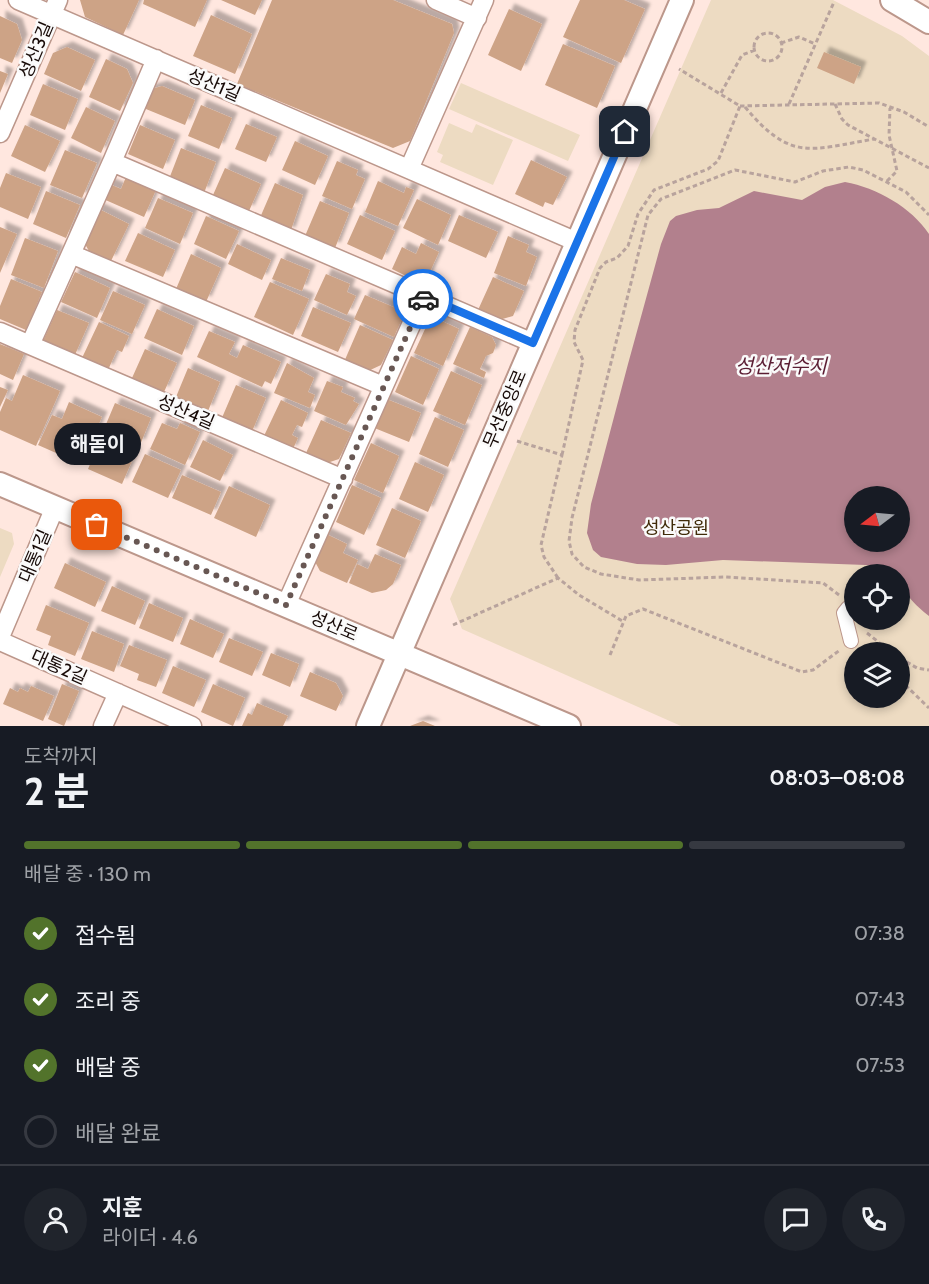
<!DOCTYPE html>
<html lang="ko">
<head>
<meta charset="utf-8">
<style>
  :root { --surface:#171b24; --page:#20242c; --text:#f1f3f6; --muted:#9ea1a6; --line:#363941; --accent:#52732b }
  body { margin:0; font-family:Cabin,"Noto Sans KR",sans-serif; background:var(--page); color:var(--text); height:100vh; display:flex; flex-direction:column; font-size:22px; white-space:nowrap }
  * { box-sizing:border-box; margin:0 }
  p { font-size:20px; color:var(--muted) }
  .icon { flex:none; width:33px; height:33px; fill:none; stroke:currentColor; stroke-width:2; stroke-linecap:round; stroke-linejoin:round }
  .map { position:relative; height:726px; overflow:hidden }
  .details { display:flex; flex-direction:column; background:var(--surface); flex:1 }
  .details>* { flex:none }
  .needle { width:39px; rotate:254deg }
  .controls { position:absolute; left:844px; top:486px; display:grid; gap:12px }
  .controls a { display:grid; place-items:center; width:66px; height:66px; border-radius:50%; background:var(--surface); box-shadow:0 3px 9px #0003; font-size:30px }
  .pin { position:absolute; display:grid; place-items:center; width:51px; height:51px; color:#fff; margin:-26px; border-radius:12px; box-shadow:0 3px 9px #0006 }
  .courier { position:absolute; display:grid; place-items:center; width:60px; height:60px; margin:-30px; border:4px solid #1a73e8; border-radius:50%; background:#fff; color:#222; box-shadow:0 2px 8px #0007 }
  .bubble { position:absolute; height:42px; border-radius:21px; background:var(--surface); box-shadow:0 3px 9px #0003; font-size:20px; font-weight:700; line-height:42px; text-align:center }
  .head em { font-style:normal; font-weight:700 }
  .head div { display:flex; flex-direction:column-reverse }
  .head { display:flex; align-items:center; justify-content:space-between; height:102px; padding:0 24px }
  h1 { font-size:39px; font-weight:700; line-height:45px }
  .bar { display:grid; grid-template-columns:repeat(4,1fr); gap:9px 6px; align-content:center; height:72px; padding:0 24px }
  .bar i { height:8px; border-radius:4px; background:var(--line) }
  .bar .current { background:var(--accent) }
  .bar p { grid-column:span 4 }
  .line { display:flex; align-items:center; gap:15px; padding:0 24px; border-top:2px solid var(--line) }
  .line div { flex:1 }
  .round { display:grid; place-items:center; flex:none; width:63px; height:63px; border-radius:32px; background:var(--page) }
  ol { padding:0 24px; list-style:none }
  li { display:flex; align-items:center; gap:18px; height:66px }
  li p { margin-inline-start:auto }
  li .icon { padding:6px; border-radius:50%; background:var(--accent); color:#fff; stroke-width:4 }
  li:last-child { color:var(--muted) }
  li i { width:33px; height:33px; border:3px solid var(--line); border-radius:50% }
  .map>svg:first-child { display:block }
</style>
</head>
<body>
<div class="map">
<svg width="929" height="726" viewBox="0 0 929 726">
  <defs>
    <filter id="shadow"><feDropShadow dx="5.5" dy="-5.5" stdDeviation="1.5" flood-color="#0004"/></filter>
  </defs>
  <rect width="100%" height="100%" fill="#ffe7df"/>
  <path fill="#eddbc2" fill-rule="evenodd" d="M711 0H833L902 36 929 56V726H681L462 629 450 599ZM855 496H900V542H855ZM855 574H900V620H855ZM855 652H900V698H855Z
    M461 83 580 135 568 161 449 109Z
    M449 123 472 133 476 124 513 140 493 185 440 162 443 155 437 152Z
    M0 528 12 533 14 544 0 577Z"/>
  <path fill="#b2808d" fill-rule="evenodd" d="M845 182C877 188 911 207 929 234V616C916 606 900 591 900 574 887 574 879 567 866 565L723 560 666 565 637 564 601 557 593 550 587 533 591 504 628 364 661 244 670 221 676 216 697 210 719 208 754 191 802 200 825 187ZM855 496H900V542H855Z"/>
  <path fill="#cda386" filter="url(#shadow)" d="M80 0H139L123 35 85 17Z
    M144 0H207L195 27 143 4Z
    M221 0H262L255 15Z
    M272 0H393L452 24 454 33 410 141 393 148 237 84Z
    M580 0H624L645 9 621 63 563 37Z
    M509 9 542 24 521 71 488 55Z
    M211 15 252 34 235 74 193 56Z
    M0 16 17 24 22 40 12 63 0 58Z
    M563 44 615 66 597 108 545 85Z
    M67 47 95 60 81 91 44 74 53 53Z
    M824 52 861 67 854 84 817 68Z
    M106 59 127 69 133 83 120 111 89 97Z
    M0 71 8 74 0 93Z
    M43 84 78 99 65 130 30 115Z
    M162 86 195 100 185 125 141 107 148 90Z
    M201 105 232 118 219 149 188 136Z
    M86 107 115 121 101 153 71 138Z
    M246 124 277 137 266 162 235 149Z
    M25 125 60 141 45 172 11 156Z
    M140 125 175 140 163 169 128 154Z
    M295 141 328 156 315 185 282 170Z
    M181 148 216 162 204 193 169 179Z
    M65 150 97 163 82 198 50 185Z
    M531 160 567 177 553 205 545 202 543 207 515 194Z
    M337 161 358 170 356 175 365 179 352 209 322 196Z
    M225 168 261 184 249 211 213 195Z
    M6 173 41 187 28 219 0 207V188Z
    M126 177 156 190 144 217 101 198 107 183 121 189Z
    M378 181 404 193 406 187 414 190 398 226 365 212Z
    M275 183 303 195 290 233 259 220Z
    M46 191 80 205 66 238 33 224Z
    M158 198 193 213 180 244 145 228Z
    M417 199 451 215 438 245 403 228Z
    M320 201 349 213 335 248 305 236Z
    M97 208 129 224 111 261 89 251 82 239Z
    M360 215 395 231 382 260 347 244Z
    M459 215 498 232 486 258 448 241Z
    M206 216 239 231 226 259 194 244Z
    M0 227 17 234 0 273Z
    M138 233 175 250 163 277 125 261Z
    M508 236 529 245 526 252 537 257 526 286 494 273Z
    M25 238 58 251 44 288 11 275Z
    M421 243 439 252 424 285 392 269 402 247 416 254Z
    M237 244 271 260 262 280 228 264Z
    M191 254 221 268 206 302 176 289Z
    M281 258 310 270 302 291 272 279Z
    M75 272 110 288 97 318 61 302Z
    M326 274 350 284 347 292 356 296 347 315 314 300Z
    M493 277 524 291 513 316 499 320 478 310Z
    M11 279 42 292 26 330 0 319V306Z
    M270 282 309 299 293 335 254 317Z
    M113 291 145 305 132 334 100 320Z
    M365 295 405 312 394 337 354 319Z
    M313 307 351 323 338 352 301 336Z
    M157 309 194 326 182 355 144 338Z
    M57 310 89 323 74 357 42 343Z
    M431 316 459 329 443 366 414 353Z
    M99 322 129 336 122 352 117 350 108 370 82 358Z
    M360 325 393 340 381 365 366 372 344 362Z
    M470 327 492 337 496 345 493 353 486 356 480 369 486 372 484 378 453 364Z
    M209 331 235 342 229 354 237 358 243 345 281 362 271 384 265 381 262 387 197 357Z
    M0 344 24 354 13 380 0 374Z
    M145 349 177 363 164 392 132 378Z
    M411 356 439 369 423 405 395 392Z
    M287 363 314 378 308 392 315 395 310 408 274 393Z
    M188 368 220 382 208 411 176 397Z
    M451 371 482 385 465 425 433 411Z
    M23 375 60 391 36 446 0 430V412L6 398 12 401Z
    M327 381 343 387 341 392 355 398 353 401 359 404 346 425 314 411Z
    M236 385 266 398 251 434 221 420Z
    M0 387 8 390 0 407Z
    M384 398 421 413 409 442 372 427Z
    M281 400 308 413 302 427 297 425 292 435 298 438 292 451 263 438Z
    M69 402 102 417 81 464 38 445 52 415 62 419Z
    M115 403 151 418 140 445 104 429Z
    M435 417 464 430 448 467 419 454Z
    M321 420 351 433 339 459 327 463 306 453Z
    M162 423 177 429 180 423 200 432 185 465 150 449Z
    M101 439 135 454 122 484 88 469Z
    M203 440 233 455 220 481 190 467Z
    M371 443 399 456 383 493 354 480Z
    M145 454 181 470 168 498 132 482Z
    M415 462 444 475 428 512 399 499Z
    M182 475 221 492 211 515 172 498Z
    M352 485 381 498 364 535 336 522Z
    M229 486 270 505 256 537 214 518Z
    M392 508 421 521 405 558 376 545Z
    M324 533 347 544 343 553 358 560 347 583 320 571 313 558Z
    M375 554 401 565 393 584 386 590 372 593 349 583 357 564 368 569Z
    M65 563 106 582 95 607 54 588Z
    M112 586 145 601 135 625 101 611Z
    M149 603 183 618 173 642 139 628Z
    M46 605 89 623 75 656 48 645 51 636 36 630Z
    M190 619 224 634 213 658 180 644Z
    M92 631 124 644 114 672 81 659Z
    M229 638 263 652 252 676 219 662Z
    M129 645 167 660 156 687 137 680 139 674 120 666Z
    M271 653 299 664 290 687 262 675Z
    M173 666 206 680 194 707 162 693Z
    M310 672 336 683 343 696 336 711 300 696Z
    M62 684 79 691 64 726 48 719Z
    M213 684 245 698 233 726 201 712Z
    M31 686 54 696 43 721 3 704 10 688 18 692 20 688 28 692Z
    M257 703 288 716 283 726H242L248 713 252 715Z
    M423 721 435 726H410Z"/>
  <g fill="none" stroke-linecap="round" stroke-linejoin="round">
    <g stroke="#bc978b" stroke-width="16">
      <path id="pedestrian" d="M848 608 844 613 851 641"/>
    </g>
    <g stroke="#bc978b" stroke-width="21">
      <path id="minor" d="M18 0 577 242
        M436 0 477 18
        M156 59 112 162 424 296 286 605
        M0 133 58 0
        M112 162 71 254 383 386
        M409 169 484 0
        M71 254 30 345 343 479
        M424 296 533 343
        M0 332 30 345
        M0 637 55 507
        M0 641 192 726
        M103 726 118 693"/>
    </g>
    <g stroke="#bc978b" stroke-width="26">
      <path id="tertiary" d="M892 0 929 22
        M0 484 569 726
        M368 726 682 0"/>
    </g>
    <path stroke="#b8a39d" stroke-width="3" stroke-dasharray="4.5 3" stroke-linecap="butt" d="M754 47a14 14 0 1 1 28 0a14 14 0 1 1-28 0Z
      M781 43 799 37 815 44
      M721 93 742 55 755 50
      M789 104 834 2
      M835 104 842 119 848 125 929 168
      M740 106 879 103 904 112 929 127
      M745 107C791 162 810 150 874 139
      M887 181 897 171 889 135 890 108
      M517 441 562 455 541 545 544 557 558 578
      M562 455 583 360 574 342 575 330 600 268 606 262 617 258 628 246 638 214 654 190 708 169 718 161 740 106 679 69
      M839 595 823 583 726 577 639 580 601 574 584 567 572 554 569 541 572 518 648 215 661 199 735 170 795 182 823 171 849 167 863 170 906 192 929 215
      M453 625 558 578 579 595 624 622
      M867 633 891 652
      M865 646 872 652
      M610 655 626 616 643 609 802 672 813 670 840 650
      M900 658 917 668 929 670
      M900 680 929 708"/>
    <use href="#pedestrian" stroke="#fff" stroke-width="14"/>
    <use href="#minor" stroke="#fff" stroke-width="18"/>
    <use href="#tertiary" stroke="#fff" stroke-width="22"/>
  </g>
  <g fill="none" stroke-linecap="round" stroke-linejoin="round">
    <path stroke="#685753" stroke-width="6" stroke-dasharray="0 10.8" d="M97 525 286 605 423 299"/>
    <path stroke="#1a73e8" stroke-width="8" d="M423 299 424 296 533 343 625 132"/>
  </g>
  <g text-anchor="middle" stroke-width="5" stroke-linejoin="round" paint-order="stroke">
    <g font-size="18" fill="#170a07" stroke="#fafafa">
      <text transform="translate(36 50) rotate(-67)" y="6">성산3길</text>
      <text transform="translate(214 85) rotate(23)" y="6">성산1길</text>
      <text transform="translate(505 409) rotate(-67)" y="6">무선중앙로</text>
      <text transform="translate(186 412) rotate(23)" y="6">성산4길</text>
      <text transform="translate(35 556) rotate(-67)" y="6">대통1길</text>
      <text transform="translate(334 626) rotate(23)" y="6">성산로</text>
      <text transform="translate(59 667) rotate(24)" y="6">대통2길</text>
    </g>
    <g font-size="18" fill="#402b09" stroke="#fafafa">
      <text x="676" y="534">성산공원</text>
    </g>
    <g font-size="20" font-style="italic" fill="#5b1d33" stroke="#fafafa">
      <text x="781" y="373">성산저수지</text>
    </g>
  </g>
</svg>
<div class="controls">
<a><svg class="needle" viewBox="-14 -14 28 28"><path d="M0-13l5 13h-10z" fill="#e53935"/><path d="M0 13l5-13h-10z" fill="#9ea1a6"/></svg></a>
<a><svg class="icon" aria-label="locate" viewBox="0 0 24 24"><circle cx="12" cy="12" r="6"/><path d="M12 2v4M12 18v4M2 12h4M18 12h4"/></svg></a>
<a><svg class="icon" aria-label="layers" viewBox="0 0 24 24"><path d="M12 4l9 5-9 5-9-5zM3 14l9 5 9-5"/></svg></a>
</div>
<div class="pin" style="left:97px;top:525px;background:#ea580c"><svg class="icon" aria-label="bag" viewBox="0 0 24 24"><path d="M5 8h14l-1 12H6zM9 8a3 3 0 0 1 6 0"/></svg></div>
<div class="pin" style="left:625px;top:132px;background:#1f2937"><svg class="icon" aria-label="home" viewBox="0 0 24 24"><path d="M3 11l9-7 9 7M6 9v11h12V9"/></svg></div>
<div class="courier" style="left:423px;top:299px"><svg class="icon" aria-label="car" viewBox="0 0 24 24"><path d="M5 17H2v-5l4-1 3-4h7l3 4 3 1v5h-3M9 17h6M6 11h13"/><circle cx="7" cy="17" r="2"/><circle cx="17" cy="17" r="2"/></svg></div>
<div class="bubble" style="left:54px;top:423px;width:87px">해돋이</div>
</div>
<section class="details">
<div class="head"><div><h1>2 분</h1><p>도착까지</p></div><em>08:03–08:08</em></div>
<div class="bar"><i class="current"></i><i class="current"></i><i class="current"></i><i></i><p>배달 중 · 130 m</p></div>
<ol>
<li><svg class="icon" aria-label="check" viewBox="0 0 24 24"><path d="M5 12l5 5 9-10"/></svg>접수됨<p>07:38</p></li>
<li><svg class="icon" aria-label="check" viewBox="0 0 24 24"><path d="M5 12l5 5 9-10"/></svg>조리 중<p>07:43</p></li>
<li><svg class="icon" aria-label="check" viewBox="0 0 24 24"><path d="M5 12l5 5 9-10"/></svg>배달 중<p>07:53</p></li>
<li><i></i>배달 완료</li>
</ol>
<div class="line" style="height:108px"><a class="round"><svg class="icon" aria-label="person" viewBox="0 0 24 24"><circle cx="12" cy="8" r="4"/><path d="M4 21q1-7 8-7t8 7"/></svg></a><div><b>지훈</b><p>라이더 · 4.6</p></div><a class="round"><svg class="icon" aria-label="chat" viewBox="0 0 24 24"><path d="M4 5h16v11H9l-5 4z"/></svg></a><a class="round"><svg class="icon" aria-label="phone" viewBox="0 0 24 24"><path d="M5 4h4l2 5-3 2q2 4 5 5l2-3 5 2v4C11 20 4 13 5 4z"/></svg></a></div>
</section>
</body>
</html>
